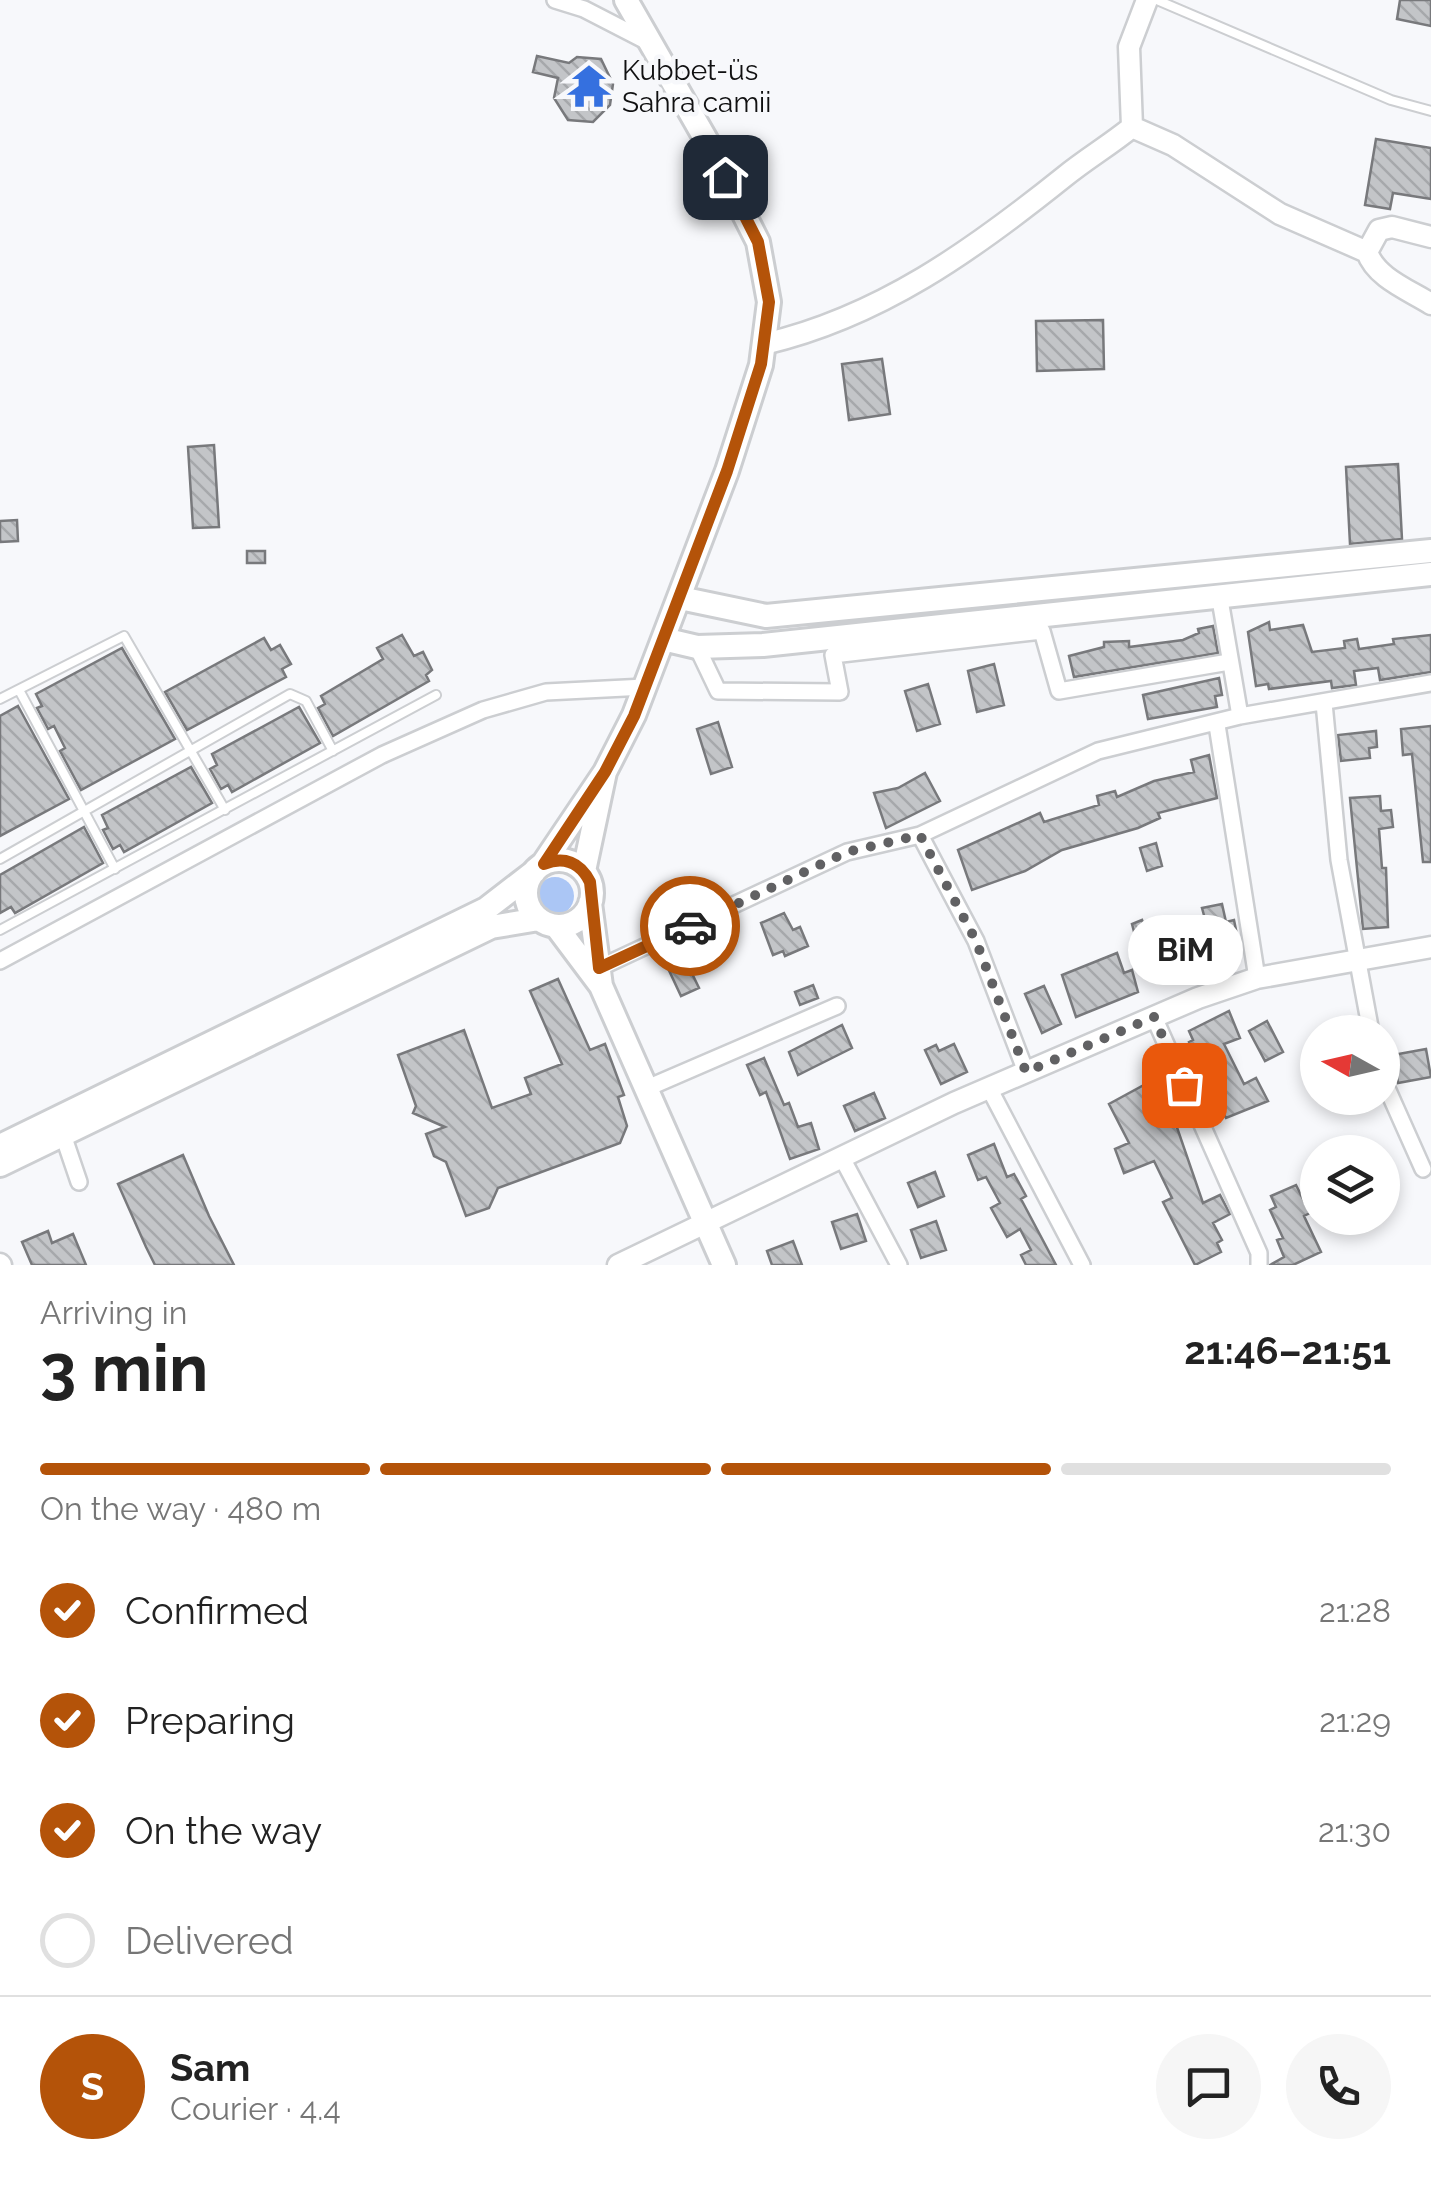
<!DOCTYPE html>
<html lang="en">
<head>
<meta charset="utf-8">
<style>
  :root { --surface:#fff; --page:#f6f6f6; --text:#222; --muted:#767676; --line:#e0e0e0; --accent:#b45309 }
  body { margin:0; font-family:Raleway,sans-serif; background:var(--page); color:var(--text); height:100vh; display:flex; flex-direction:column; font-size:38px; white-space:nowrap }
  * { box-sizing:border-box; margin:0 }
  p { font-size:32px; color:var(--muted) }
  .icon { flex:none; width:55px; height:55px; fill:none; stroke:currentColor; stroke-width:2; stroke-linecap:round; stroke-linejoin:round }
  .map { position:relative; height:1265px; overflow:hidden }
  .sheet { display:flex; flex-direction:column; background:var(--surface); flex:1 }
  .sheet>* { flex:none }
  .needle { width:65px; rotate:278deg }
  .fabs { position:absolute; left:1300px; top:1015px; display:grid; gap:20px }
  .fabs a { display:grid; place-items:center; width:100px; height:100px; border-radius:50%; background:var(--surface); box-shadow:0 5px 15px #0003; font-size:50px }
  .pin { position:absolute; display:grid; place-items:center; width:85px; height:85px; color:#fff; margin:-42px; border-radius:20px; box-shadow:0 5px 15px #0006 }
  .courier { position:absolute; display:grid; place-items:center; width:100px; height:100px; margin:-50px; border:8px solid #b45309; border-radius:50%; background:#fff; color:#222; box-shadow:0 2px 12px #0007 }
  .bubble { position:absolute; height:70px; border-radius:35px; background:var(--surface); box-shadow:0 5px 15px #0003; font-size:32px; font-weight:700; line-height:70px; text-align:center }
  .summary em { font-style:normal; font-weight:700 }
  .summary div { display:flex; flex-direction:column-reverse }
  .summary { display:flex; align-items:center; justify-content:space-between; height:170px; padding:0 40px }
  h1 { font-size:65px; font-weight:700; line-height:75px }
  .bar { display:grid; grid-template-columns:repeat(4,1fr); gap:15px 10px; align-content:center; height:120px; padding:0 40px }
  .bar i { height:12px; border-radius:8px; background:var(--line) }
  .bar .on { background:var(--accent) }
  .bar p { grid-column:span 4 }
  .line { display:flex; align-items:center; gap:25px; padding:0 40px; border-top:2px solid var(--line) }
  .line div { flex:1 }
  .round { display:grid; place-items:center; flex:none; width:105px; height:105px; border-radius:52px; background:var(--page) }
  ol { padding:0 40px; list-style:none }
  li { display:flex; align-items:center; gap:30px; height:110px }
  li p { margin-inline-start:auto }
  li .icon { padding:10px; border-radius:50%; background:var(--accent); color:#fff; stroke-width:4 }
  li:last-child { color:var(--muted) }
  li i { width:55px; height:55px; border:5px solid var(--line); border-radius:50% }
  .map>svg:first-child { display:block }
</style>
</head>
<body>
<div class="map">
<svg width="1431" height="1265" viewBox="0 0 1431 1265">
  <defs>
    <pattern id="building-back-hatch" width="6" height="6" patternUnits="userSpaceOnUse" patternTransform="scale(2.5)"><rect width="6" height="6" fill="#c3c5c8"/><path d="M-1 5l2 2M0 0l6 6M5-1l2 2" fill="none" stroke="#a6a8ab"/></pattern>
  </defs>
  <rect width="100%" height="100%" fill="#f7f8fb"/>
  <path fill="#abc6f5" d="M536 896a19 19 0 1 1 38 0a19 19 0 1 1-38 0Z"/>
  <path fill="url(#building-back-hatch)" stroke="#78797c" stroke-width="2.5" d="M1400 0H1431V26L1397 19Z
    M537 56 569 63 577 57 601 59 613 84 610 105 593 122 568 120 554 98 558 78 533 72Z
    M1376 139 1431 148V199L1393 193 1390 209 1365 205Z
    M1103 320 1104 369 1037 371 1036 321Z
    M882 359 890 414 849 420 842 364Z
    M214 445 219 527 193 528 188 447Z
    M1398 464 1402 539 1350 544 1346 467Z
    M17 520 18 541 0 542V521Z
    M247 551H265V563H247Z
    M1269 622 1270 630 1303 625 1312 652 1345 648 1344 641 1357 639 1359 649 1394 644 1393 639 1431 635V672L1380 680 1378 668 1354 671 1356 685 1332 688 1331 681 1269 689 1268 684 1256 686 1248 632Z
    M1213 626 1218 653 1074 677 1069 656 1104 647V642L1129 641V647L1183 640 1199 633 1198 629Z
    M402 635 414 656 423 652 432 670 426 675 429 681 333 736 318 708 325 704 321 696 383 659 377 648Z
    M264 638 271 650 280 645 291 664 282 669 286 677 187 730 165 692Z
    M122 648 175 739 81 790 60 751 65 748 54 726 48 729 37 708 42 706 36 694Z
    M994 664 1004 705 977 712 968 671Z
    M1219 678 1222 695 1215 696 1217 707 1148 719 1143 695Z
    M928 684 940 724 917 731 905 691Z
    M18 706 69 799 0 836V716Z
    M299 707 320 743 232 792 228 785 221 789 210 769 217 765 212 754Z
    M718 722 732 767 711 774 697 729Z
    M1431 726V862H1423L1412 754 1403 755 1401 729Z
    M1376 731 1377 747 1369 748 1370 758 1341 761 1338 735Z
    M1209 755 1217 798 1158 813 1160 818 1138 828 1062 850 1025 871 972 890 958 850 1040 813 1044 822 1099 805 1097 796 1115 791 1117 797 1154 781 1194 772 1191 760Z
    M191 767 212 803 124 852 120 845 113 849 103 830 108 828 102 815Z
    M925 773 940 801 886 828 874 793 898 788Z
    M1380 796 1381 811 1391 810 1393 827 1379 829 1382 868H1386L1388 927 1363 929 1350 798Z
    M84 827 103 863 15 913 11 907 0 913V875Z
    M1156 843 1162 866 1147 871 1140 848Z
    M1222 904 1226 922 1234 920 1240 950 1203 958 1205 967 1187 972 1185 963 1145 974 1132 924 1142 920 1149 939 1156 937 1161 957 1182 951 1175 927 1205 919 1202 908Z
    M784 913 793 930 800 927 808 946 785 956 783 951 773 955 761 923Z
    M1117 953 1124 973 1132 970 1138 992 1076 1017 1062 975Z
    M683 955 699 988 681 996 666 964Z
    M558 979 590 1050 605 1044 624 1095 618 1097 627 1126 620 1143 498 1188 489 1208 466 1216 446 1162 434 1156 426 1134 445 1127 413 1113 416 1106 398 1055 464 1030 492 1108 531 1094 525 1078 562 1064 530 991Z
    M813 985 818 998 800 1005 795 992Z
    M1044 986 1061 1024 1042 1033 1025 994Z
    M1229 1011 1240 1038 1224 1044 1244 1084 1256 1078 1268 1101 1226 1118 1195 1069 1199 1067 1189 1042 1193 1040 1189 1031Z
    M1267 1021 1283 1052 1265 1061 1249 1031Z
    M842 1025 852 1048 798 1075 789 1052Z
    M954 1044 967 1072 941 1084 925 1050 936 1045 939 1051Z
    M1426 1049 1431 1077 1398 1083 1393 1055Z
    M764 1058 784 1105 789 1103 798 1127 811 1123 819 1149 790 1159 766 1092 760 1095 747 1065Z
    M1155 1079 1171 1110 1203 1203 1220 1195 1230 1214 1213 1223 1222 1240 1217 1243 1221 1252 1195 1265 1163 1202 1172 1198 1154 1161 1124 1173 1115 1149 1129 1143 1109 1104Z
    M874 1093 885 1118 855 1131 844 1106Z
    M994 1144 1007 1177 1014 1174 1026 1196 1021 1199 1056 1265H1026L1021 1255 1031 1250 1020 1229 1007 1237 991 1208 1000 1203 986 1177 978 1180 968 1155Z
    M183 1155 209 1216 234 1265H155L146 1247 118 1184Z
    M935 1172 944 1196 918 1207 908 1183Z
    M1296 1185 1310 1213 1304 1216 1321 1252 1293 1265H1270L1284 1257 1277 1240 1283 1238 1270 1210 1276 1207 1271 1196Z
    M857 1214 866 1241 841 1249 832 1222Z
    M936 1221 946 1250 921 1258 911 1230Z
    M48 1231 52 1243 73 1234 86 1265H32L22 1242Z
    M793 1241 802 1265H772L767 1251Z"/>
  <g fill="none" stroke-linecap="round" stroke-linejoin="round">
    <g stroke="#ccced1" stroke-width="12">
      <path id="service" d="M1157 0 1391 100 1431 111
        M19 690 115 869
        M0 699 124 636 225 810
        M0 859 290 694 306 701 333 751
        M0 930 436 695"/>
    </g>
    <g stroke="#ccced1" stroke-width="20">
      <path id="minor" d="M555 0 584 9 650 43
        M1219 594 1240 716
        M697 647 718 691 840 692 833 655 1042 631 1059 691 1229 662
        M1324 703 1339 860 1371 1032
        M1217 725 1257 978
        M0 961 382 755 483 710 546 692 645 687
        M599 968 847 852 920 835
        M1154 1017 1259 1253V1265
        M1026 1072 976 941 920 835 1098 751 1240 716 1431 683
        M1382 1077 1423 1169
        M989 1088 1082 1265
        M645 1089 837 1006
        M60 1126 79 1182
        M841 1156 899 1265"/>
    </g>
    <g stroke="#ccced1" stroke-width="25">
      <path id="tertiary" d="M1132 127 1173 145 1280 214 1367 252
        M1431 237 1392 227 1379 230 1367 252C1376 278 1409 290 1431 304
        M764 344C880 317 973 250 1064 177 1086 159 1110 145 1132 127L1129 47 1147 0
        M0 1264 1 1265
        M618 1265 954 1103 1198 998 1257 978 1431 947"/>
    </g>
    <g stroke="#ccced1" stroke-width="28">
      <path id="secondary" d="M680 598 766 616 1431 551
        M663 639 697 647 763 645 1431 574
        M605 772 634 715 727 471 761 365 769 302 758 242 709 145 626 0
        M526 893a33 33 0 1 1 66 0a33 33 0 1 1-66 0Z
        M543 864 605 772 584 871
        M556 926 601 986 590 903
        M601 986 724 1265
        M0 1146 486 909 534 872
        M0 1165 491 927 539 919"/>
    </g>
    <use href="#service" stroke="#fff" stroke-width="8"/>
    <use href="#minor" stroke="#fff" stroke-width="15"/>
    <use href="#tertiary" stroke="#fff" stroke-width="20"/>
    <use href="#secondary" stroke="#fff" stroke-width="22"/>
  </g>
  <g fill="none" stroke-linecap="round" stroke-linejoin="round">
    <path stroke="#616163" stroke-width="10" stroke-dasharray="0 18" d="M690 926 847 852 920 835 976 941 1026 1072 1154 1017 1184 1085"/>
    <path stroke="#b45309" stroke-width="12" d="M690 926 599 968 590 882C580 862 564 856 544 864L605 772 634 716 727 471 761 364 769 302 758 242 725 177"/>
  </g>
  <defs>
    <g id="temple-bare" transform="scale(3.45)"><path d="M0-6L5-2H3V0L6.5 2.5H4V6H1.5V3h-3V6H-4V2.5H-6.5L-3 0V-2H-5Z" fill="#3570df" stroke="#f7f8fb" stroke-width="2.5" paint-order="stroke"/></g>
  </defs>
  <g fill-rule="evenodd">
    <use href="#temple-bare" x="589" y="86"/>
  </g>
  <g text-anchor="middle" stroke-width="9" stroke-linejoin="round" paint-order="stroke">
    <g font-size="28" fill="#101011" stroke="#f7f8fb" text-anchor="start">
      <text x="622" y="80">Kubbet-üs<tspan x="622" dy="32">Sahra camii</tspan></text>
    </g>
  </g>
</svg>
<div class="fabs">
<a><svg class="needle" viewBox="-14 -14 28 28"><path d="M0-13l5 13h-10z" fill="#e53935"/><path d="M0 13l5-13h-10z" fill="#767676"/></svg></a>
<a><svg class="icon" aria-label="layers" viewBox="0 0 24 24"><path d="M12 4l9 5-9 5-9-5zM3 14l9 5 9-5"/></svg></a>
</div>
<div class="pin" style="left:1184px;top:1085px;background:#ea580c"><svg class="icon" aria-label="bag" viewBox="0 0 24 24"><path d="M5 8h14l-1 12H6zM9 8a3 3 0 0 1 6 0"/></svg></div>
<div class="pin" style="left:725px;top:177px;background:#1f2937"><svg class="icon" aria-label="home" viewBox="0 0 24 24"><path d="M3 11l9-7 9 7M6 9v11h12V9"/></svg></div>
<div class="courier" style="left:690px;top:926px"><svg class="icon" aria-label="car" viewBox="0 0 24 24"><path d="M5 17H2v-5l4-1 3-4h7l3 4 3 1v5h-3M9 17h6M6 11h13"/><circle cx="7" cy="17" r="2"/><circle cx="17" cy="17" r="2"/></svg></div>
<div class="bubble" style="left:1128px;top:915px;width:115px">BiM</div>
</div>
<section class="sheet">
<div class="summary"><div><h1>3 min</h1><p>Arriving in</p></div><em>21:46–21:51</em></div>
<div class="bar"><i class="on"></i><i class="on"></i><i class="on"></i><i></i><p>On the way · 480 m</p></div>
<ol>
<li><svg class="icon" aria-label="check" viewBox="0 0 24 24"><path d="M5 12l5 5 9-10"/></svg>Confirmed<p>21:28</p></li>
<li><svg class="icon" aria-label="check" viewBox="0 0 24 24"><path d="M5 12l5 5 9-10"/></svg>Preparing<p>21:29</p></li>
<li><svg class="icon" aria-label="check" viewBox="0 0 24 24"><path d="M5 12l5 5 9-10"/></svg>On the way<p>21:30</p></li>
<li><i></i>Delivered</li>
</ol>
<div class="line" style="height:180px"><b class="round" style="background:var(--accent);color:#fff">S</b><div><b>Sam</b><p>Courier · 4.4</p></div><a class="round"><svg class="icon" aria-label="chat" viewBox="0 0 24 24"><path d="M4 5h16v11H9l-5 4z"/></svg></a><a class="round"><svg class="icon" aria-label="phone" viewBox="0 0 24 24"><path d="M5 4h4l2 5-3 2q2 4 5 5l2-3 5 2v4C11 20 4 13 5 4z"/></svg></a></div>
</section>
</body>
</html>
